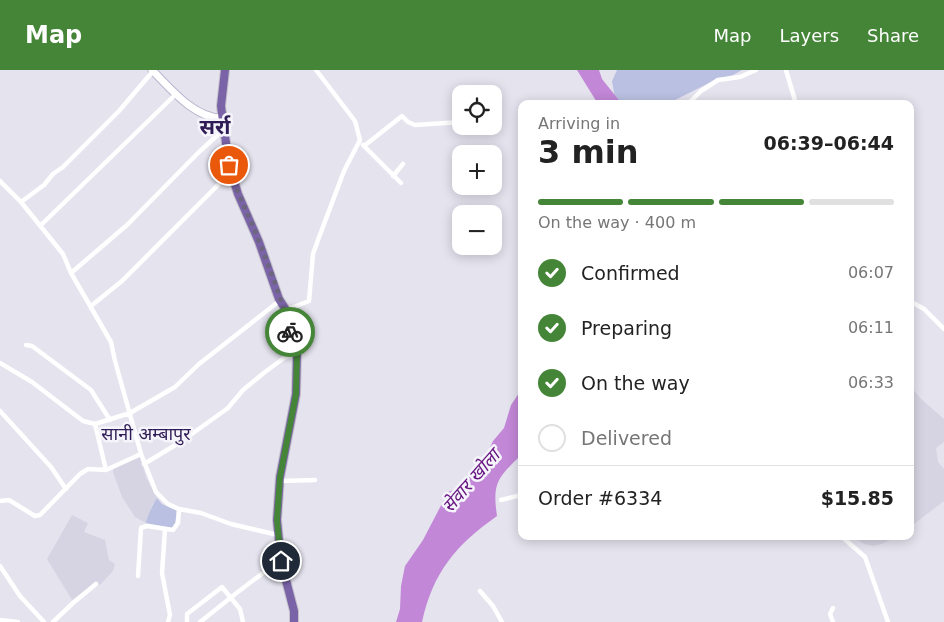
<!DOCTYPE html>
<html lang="en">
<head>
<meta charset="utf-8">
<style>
  :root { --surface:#fff; --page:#f6f6f6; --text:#222; --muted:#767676; --line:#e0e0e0; --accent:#458538 }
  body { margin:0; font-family:"DejaVu Sans","Noto Sans Devanagari",sans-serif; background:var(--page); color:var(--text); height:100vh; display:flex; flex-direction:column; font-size:19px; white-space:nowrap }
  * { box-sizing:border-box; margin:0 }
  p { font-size:16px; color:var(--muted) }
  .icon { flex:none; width:28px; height:28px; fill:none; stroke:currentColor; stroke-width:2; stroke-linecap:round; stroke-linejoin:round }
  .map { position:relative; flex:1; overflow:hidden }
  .panel { position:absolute; left:518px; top:30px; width:396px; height:440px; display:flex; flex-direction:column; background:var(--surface); border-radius:10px; box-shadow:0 2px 12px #0003 }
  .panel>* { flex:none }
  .buttons { position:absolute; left:452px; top:15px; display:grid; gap:10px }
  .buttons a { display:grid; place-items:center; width:50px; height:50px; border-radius:10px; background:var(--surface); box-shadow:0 2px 12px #0003; font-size:25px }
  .pin { position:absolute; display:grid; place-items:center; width:42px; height:42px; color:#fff; margin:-21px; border:2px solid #fff; border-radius:50%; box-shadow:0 1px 5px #0007 }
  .courier { position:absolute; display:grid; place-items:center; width:50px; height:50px; margin:-25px; border:4px solid #458538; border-radius:50%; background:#fff; color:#222; box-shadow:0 1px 6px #0007 }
  .headline em { font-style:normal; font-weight:700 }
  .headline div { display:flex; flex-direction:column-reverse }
  .headline { display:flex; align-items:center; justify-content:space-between; height:85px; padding:0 20px }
  h1 { font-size:32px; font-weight:700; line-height:38px }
  .bar { display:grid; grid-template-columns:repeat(4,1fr); gap:8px 5px; align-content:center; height:60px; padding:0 20px }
  .bar i { height:6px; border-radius:4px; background:var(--line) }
  .bar .active { background:var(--accent) }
  .bar p { grid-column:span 4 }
  .line { display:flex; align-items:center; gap:12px; padding:0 20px; border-top:1px solid var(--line) }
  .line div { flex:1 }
  ol { padding:0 20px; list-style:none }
  li { display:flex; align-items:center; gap:15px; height:55px }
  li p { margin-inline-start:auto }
  li .icon { padding:5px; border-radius:50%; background:var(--accent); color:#fff; stroke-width:4 }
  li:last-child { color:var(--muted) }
  li i { width:28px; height:28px; border:2px solid var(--line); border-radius:50% }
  header { display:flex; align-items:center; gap:30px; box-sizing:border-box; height:70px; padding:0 25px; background:var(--accent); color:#fff }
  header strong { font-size:24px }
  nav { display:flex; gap:28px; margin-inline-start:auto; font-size:18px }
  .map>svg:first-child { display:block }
</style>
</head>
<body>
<header>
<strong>Map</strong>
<nav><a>Map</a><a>Layers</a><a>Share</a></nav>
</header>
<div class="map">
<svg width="944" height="552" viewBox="0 0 944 552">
  <rect width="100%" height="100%" fill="#e4e3ee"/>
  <path fill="#d6d4e2" d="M910 315 920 328 944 349V372L936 378 938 392 944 399V431L910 457Z
    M140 387 146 407 157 428 152 435 150 445 146 453 135 447 122 427 113 402V398Z
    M72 445 88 453 84 462 105 470 109 490 115 494 113 501 100 515 96 513 72 530 47 489Z
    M852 466H898L882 474 873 476 864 474Z"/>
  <path fill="#bac0e1" d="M617 0H742L733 5 717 9 667 34H616L612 11Z
    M157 428 162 434 177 441 175 453 172 458 146 453C147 448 153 433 157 428Z"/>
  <path fill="#c287d7" d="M577 0H599L602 9 622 34H598Z
    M521 320V385C498 408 492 412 497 446 456 475 433 502 422 552H396L400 539 401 516 405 496 423 470 448 422 461 418 477 396 484 391 493 371 504 358 511 335Z"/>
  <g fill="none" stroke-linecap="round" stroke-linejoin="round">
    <g stroke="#bbb5cf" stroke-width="9">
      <path id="secondary" d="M152 0C170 18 194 48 221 48"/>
    </g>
    <g stroke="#c4c1ca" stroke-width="10">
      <path id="primary" d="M225 0 221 36 229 95 238 124 259 172 279 229 286 240 297 283 296 324 280 407 277 450 281 491 294 541V552"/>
    </g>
    <path stroke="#fff" stroke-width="4.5" d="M786 0 796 34
      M688 34 701 21 718 10 740 7 756 0
      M363 75 401 113
      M364 76 402 46 408 52 415 55 461 52
      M393 106 403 94
      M0 111 21 132 63 184 71 203 111 272 115 291 141 384 156 422 168 434 179 439 201 443 231 454 278 465
      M21 132 44 115 53 104 63 97 119 41 153 1
      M40 156 176 24
      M71 203 127 155 198 83 223 60
      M910 231 924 239 944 259
      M91 236 122 211 231 102
      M286 240 309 231 313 184 318 170 344 101 360 70 355 51 316 0
      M26 275 32 276 91 320 110 350
      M0 293 32 312 83 351 95 354 130 343 175 317 199 294 278 232 279 229
      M0 341 51 397 66 419
      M144 394 182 371 228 338 243 320 265 302 284 288 297 283
      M106 400 141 384
      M280 411 315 410
      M501 430 521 425
      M0 431 9 430 35 446 40 445 80 404 88 399 106 400 95 354
      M165 460 162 503 170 545 168 552
      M841 466 865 487 888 552
      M0 496 20 526 44 552
      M138 506 141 458 147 456 173 460 178 453 179 439
      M480 521 493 536 502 552
      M0 550 18 552
      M53 552 73 533 96 514
      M187 552V544L222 517 240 539 243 552
      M200 552C227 531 252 509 281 491
      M833 552 830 544 833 538"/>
    <use href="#secondary" stroke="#fff" stroke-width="7"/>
    <use href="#primary" stroke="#7a64a7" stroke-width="8"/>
  </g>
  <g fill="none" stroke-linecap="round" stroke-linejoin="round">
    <path stroke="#6c657e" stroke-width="5" stroke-dasharray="0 9" d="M229 95C236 122 249 145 259 171 270 199 283 233 290 262"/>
    <path stroke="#458538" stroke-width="6" d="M281 491 277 450 280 407 296 324 297 283 290 262"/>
  </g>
  <g text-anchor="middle" stroke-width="5" stroke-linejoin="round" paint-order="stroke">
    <g font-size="18" fill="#2f1b55" stroke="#f4f4fa">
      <text x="146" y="370">सानी अम्बापुर</text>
    </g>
    <g font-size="18" font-style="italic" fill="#681682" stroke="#f4f4fa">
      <text transform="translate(471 411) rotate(-49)" y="6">सेवार खोला</text>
    </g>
    <g font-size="21" font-weight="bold" fill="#2f1b55" stroke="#f4f4fa">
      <text x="215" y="64">सर्रा</text>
    </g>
  </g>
</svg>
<div class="buttons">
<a><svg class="icon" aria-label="locate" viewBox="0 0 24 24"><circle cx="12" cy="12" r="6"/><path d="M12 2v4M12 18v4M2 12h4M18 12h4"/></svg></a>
<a>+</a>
<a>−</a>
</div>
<div class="pin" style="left:229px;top:95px;background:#ea580c"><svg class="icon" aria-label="bag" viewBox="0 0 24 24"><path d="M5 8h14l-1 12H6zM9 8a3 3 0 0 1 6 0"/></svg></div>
<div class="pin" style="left:281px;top:491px;background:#1f2937"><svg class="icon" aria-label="home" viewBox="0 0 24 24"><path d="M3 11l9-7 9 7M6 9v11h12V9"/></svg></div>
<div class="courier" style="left:290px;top:262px"><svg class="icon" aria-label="bike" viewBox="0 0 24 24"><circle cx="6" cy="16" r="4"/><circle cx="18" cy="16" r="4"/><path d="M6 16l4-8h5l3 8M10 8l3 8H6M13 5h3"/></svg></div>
<section class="panel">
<div class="headline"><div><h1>3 min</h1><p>Arriving in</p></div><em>06:39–06:44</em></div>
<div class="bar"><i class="active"></i><i class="active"></i><i class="active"></i><i></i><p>On the way · 400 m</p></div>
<ol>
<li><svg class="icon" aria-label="check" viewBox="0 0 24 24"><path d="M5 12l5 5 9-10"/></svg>Confirmed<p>06:07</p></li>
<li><svg class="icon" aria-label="check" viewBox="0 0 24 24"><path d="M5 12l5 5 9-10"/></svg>Preparing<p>06:11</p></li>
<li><svg class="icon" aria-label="check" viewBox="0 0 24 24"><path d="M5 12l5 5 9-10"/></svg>On the way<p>06:33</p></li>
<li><i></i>Delivered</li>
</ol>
<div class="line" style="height:65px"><div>Order #6334</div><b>$15.85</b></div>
</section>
</div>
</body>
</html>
